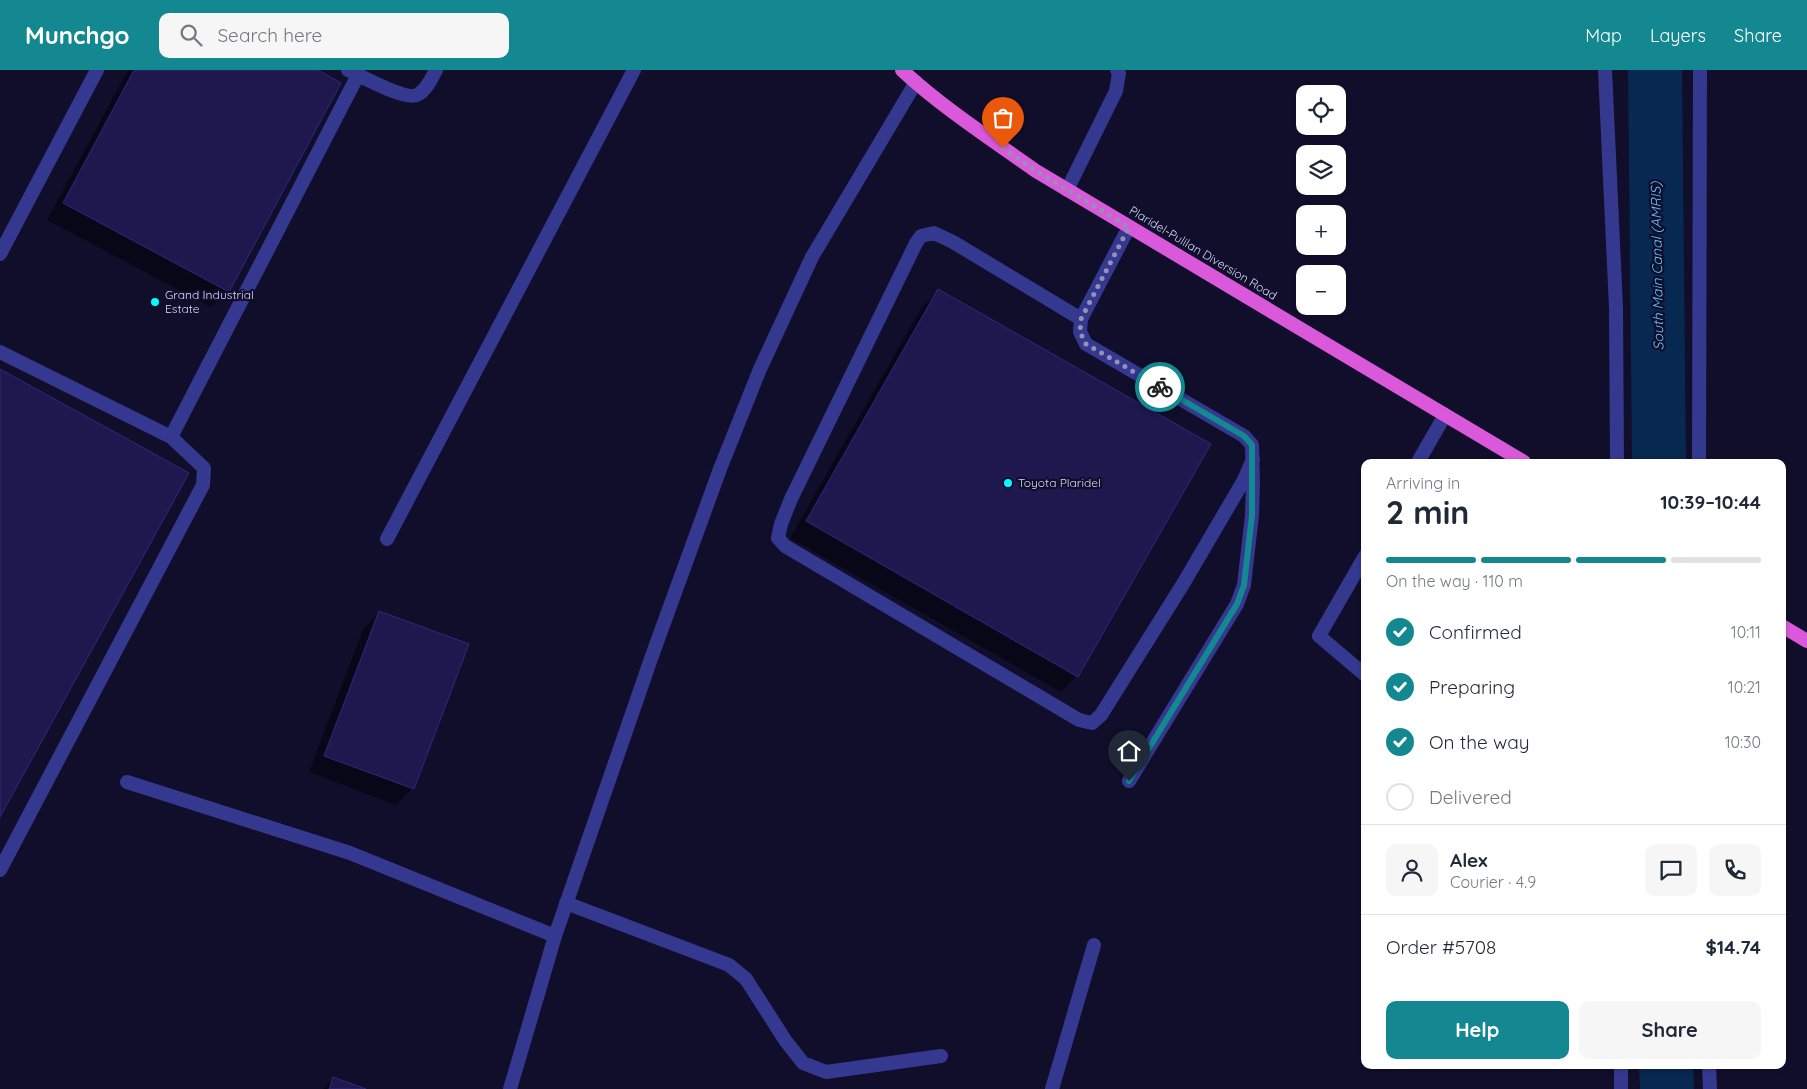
<!DOCTYPE html>
<html lang="en">
<head>
<meta charset="utf-8">
<style>
  :root { --surface:#fff; --page:#f6f6f7; --text:#1f2937; --muted:#747a83; --line:#e0e1e3; --accent:#138891 }
  body { margin:0; font-family:Quicksand,sans-serif; background:var(--page); color:var(--text); height:100vh; display:flex; flex-direction:column; font-size:19px; white-space:nowrap }
  * { box-sizing:border-box; margin:0 }
  p { font-size:16px; color:var(--muted) }
  .icon { flex:none; width:28px; height:28px; fill:none; stroke:currentColor; stroke-width:2; stroke-linecap:round; stroke-linejoin:round }
  .map { position:relative; flex:1; overflow:hidden }
  .sheet { position:absolute; left:1361px; top:389px; width:425px; height:610px; display:flex; flex-direction:column; background:var(--surface); border-radius:10px; box-shadow:0 1px 4px #0004 }
  .sheet>* { flex:none }
  .fabs { position:absolute; left:1296px; top:15px; display:grid; gap:10px }
  .fabs a { display:grid; place-items:center; width:50px; height:50px; border-radius:10px; background:var(--surface); box-shadow:0 1px 4px #0004; font-size:25px }
  .pin { position:absolute; display:grid; place-items:center; width:42px; height:42px; color:#fff; margin:-51px -21px; border-radius:50% 50% 50% 0; rotate:-45deg; box-shadow:0 0 5px #0007 }
  .pin .icon { rotate:45deg }
  .courier { position:absolute; display:grid; place-items:center; width:50px; height:50px; margin:-25px; border:4px solid #138891; border-radius:50%; background:#fff; color:#222; box-shadow:0 1px 6px #0007 }
  .overview em { font-style:normal; font-weight:800 }
  .overview div { display:flex; flex-direction:column-reverse }
  .overview { display:flex; align-items:center; justify-content:space-between; height:85px; padding:0 25px }
  h1 { font-size:32px; font-weight:800; line-height:38px }
  .bar { display:grid; grid-template-columns:repeat(4,1fr); gap:8px 5px; align-content:center; height:60px; padding:0 25px }
  .bar i { height:6px; border-radius:4px; background:var(--line) }
  .bar .selected { background:var(--accent) }
  .bar p { grid-column:span 4 }
  .line { display:flex; align-items:center; gap:12px; padding:0 25px; border-top:1px solid var(--line) }
  .line div { flex:1 }
  .round { display:grid; place-items:center; flex:none; width:52px; height:52px; border-radius:10px; background:var(--page) }
  ol { padding:0 25px; list-style:none }
  li { display:flex; align-items:center; gap:15px; height:55px }
  li p { margin-inline-start:auto }
  li .icon { padding:5px; border-radius:50%; background:var(--accent); color:#fff; stroke-width:4 }
  li:last-child { color:var(--muted) }
  li i { width:28px; height:28px; border:2px solid var(--line); border-radius:50% }
  .cta { display:flex; gap:10px; margin-top:auto; padding:10px 25px }
  .cta a { flex:1; height:58px; border-radius:10px; background:var(--accent); color:#fff; font-size:20px; font-weight:800; line-height:58px; text-align:center }
  .cta a+a { background:var(--page); color:var(--text) }
  header { display:flex; align-items:center; gap:30px; box-sizing:border-box; height:70px; padding:0 25px; background:var(--accent); color:#fff }
  header strong { font-size:24px }
  nav { display:flex; gap:28px; margin-inline-start:auto; font-size:18px }
  .search { width:350px; height:45px; background:var(--page); display:flex; align-items:center; gap:12px; box-sizing:border-box; padding:0 18px; border-radius:10px; color:var(--muted); font-size:19px }
  .map>svg:first-child { display:block }
</style>
</head>
<body>
<header>
<strong>Munchgo</strong>
<div class="search"><svg class="icon" aria-label="search" viewBox="0 0 24 24"><circle cx="10" cy="10" r="6"/><path d="M15 15l6 6"/></svg>Search here</div>
<nav><a>Map</a><a>Layers</a><a>Share</a></nav>
</header>
<div class="map">
<svg width="1807" height="1019" viewBox="0 0 1807 1019">
  <rect width="100%" height="100%" fill="#100e2b"/>
  <path fill="#0007" d="M128 0H315L228 221 211 237 47 150Z
    M939 221 1077 606 1061 622 790 468 922 237Z
    M380 542 413 718 396 735 309 702 363 559Z
    M334 1008 362 1019H323Z"/>
  <g fill="none" stroke-linecap="round" stroke-linejoin="round">
    <path stroke="#072851" stroke-width="54" d="M1655 0 1659 392
      M1666 995 1667 1019"/>
  </g>
  <path fill="#1e184e" stroke="#31287c" d="M134 0H318L341 13 229 222 63 133Z
    M938 219 1211 374 1078 607 806 451Z
    M0 299 189 403 0 747Z
    M379 541 469 574 414 719 324 686Z
    M333 1007 366 1019H329Z"/>
  <g fill="none" stroke-linecap="round" stroke-linejoin="round">
    <path stroke="#34398f" stroke-width="14" d="M358 5C371 11 406 30 417 25 426 21 432 8 436 0
      M1067 120 1116 21 1119 3 1117 0
      M0 184 97 0
      M1081 249 953 172 934 163 921 166 916 173 791 429 781 454 778 468 785 476 1079 650 1092 653 1101 645 1183 514 1244 410 1253 389
      M0 282 171 367 204 398 203 415 0 800
      M171 367 358 5 348 0
      M1418 392 1445 345
      M387 469 634 0
      M1365 486 1319 566 1365 605
      M1129 711 1237 534 1244 515 1252 445 1253 413 1252 375 1244 366 1086 274 1080 262 1081 249 1129 157
      M127 712 350 783 555 866
      M566 833 729 895 746 909 785 970 803 993 826 1002 941 986
      M510 1019 555 866 653 583 720 399 760 299 812 187 916 12
      M1052 1019 1094 875"/>
    <path stroke="#34398f" stroke-width="14" d="M1605 0 1616 238 1617 392
      M1699 392 1700 0
      M1621 995V1019
      M1709 995 1710 1019"/>
    <path stroke="#da59da" stroke-width="14" d="M902 0C943 38 991 69 1036 101L1524 392
      M1782 556 1807 571"/>
  </g>
  <g fill="none" stroke-linecap="round" stroke-linejoin="round">
    <path stroke="#9391b5" stroke-width="5" stroke-dasharray="0 9" d="M1003 78 1036 101 1129 157 1081 249 1080 262 1086 274 1160 317"/>
    <path stroke="#138891" stroke-width="6" d="M1129 711 1237 534 1244 515 1252 445V375L1244 366 1160 317"/>
  </g>
  <g fill="#04fcff" stroke="#100e2b" stroke-width="2">
    <circle cx="155" cy="232" r="5"/>
    <circle cx="1008" cy="413" r="5"/>
  </g>
  <g text-anchor="middle" stroke-width="4.5" stroke-linejoin="round" paint-order="stroke">
    <g font-size="12" fill="#d9d8ff" stroke="#100e2b">
      <text transform="translate(1203 183) rotate(31)" y="4">Plaridel-Pulilan Diversion Road</text>
    </g>
    <g font-size="12" fill="#d9d8ff" stroke="#100e2b" text-anchor="start">
      <text x="165" y="229">Grand Industrial<tspan x="165" dy="14">Estate</tspan></text>
      <text x="1018" y="417">Toyota Plaridel</text>
    </g>
    <g font-size="14" font-style="italic" fill="#66c5ff" stroke="#100e2b">
      <text transform="translate(1657 196) rotate(-91)" y="5">South Main Canal (AMRIS)</text>
    </g>
  </g>
</svg>
<div class="fabs">
<a><svg class="icon" aria-label="locate" viewBox="0 0 24 24"><circle cx="12" cy="12" r="6"/><path d="M12 2v4M12 18v4M2 12h4M18 12h4"/></svg></a>
<a><svg class="icon" aria-label="layers" viewBox="0 0 24 24"><path d="M12 4l9 5-9 5-9-5zM3 14l9 5 9-5"/></svg></a>
<a>+</a>
<a>−</a>
</div>
<div class="pin" style="left:1003px;top:78px;background:#ea580c"><svg class="icon" aria-label="bag" viewBox="0 0 24 24"><path d="M5 8h14l-1 12H6zM9 8a3 3 0 0 1 6 0"/></svg></div>
<div class="pin" style="left:1129px;top:711px;background:#1f2937"><svg class="icon" aria-label="home" viewBox="0 0 24 24"><path d="M3 11l9-7 9 7M6 9v11h12V9"/></svg></div>
<div class="courier" style="left:1160px;top:317px"><svg class="icon" aria-label="bike" viewBox="0 0 24 24"><circle cx="6" cy="16" r="4"/><circle cx="18" cy="16" r="4"/><path d="M6 16l4-8h5l3 8M10 8l3 8H6M13 5h3"/></svg></div>
<section class="sheet">
<div class="overview"><div><h1>2 min</h1><p>Arriving in</p></div><em>10:39–10:44</em></div>
<div class="bar"><i class="selected"></i><i class="selected"></i><i class="selected"></i><i></i><p>On the way · 110 m</p></div>
<ol>
<li><svg class="icon" aria-label="check" viewBox="0 0 24 24"><path d="M5 12l5 5 9-10"/></svg>Confirmed<p>10:11</p></li>
<li><svg class="icon" aria-label="check" viewBox="0 0 24 24"><path d="M5 12l5 5 9-10"/></svg>Preparing<p>10:21</p></li>
<li><svg class="icon" aria-label="check" viewBox="0 0 24 24"><path d="M5 12l5 5 9-10"/></svg>On the way<p>10:30</p></li>
<li><i></i>Delivered</li>
</ol>
<div class="line" style="height:90px"><a class="round"><svg class="icon" aria-label="person" viewBox="0 0 24 24"><circle cx="12" cy="8" r="4"/><path d="M4 21q1-7 8-7t8 7"/></svg></a><div><b>Alex</b><p>Courier · 4.9</p></div><a class="round"><svg class="icon" aria-label="chat" viewBox="0 0 24 24"><path d="M4 5h16v11H9l-5 4z"/></svg></a><a class="round"><svg class="icon" aria-label="phone" viewBox="0 0 24 24"><path d="M5 4h4l2 5-3 2q2 4 5 5l2-3 5 2v4C11 20 4 13 5 4z"/></svg></a></div>
<div class="line" style="height:65px"><div>Order #5708</div><b>$14.74</b></div>
<div class="cta"><a>Help</a><a>Share</a></div>
</section>
</div>
</body>
</html>
